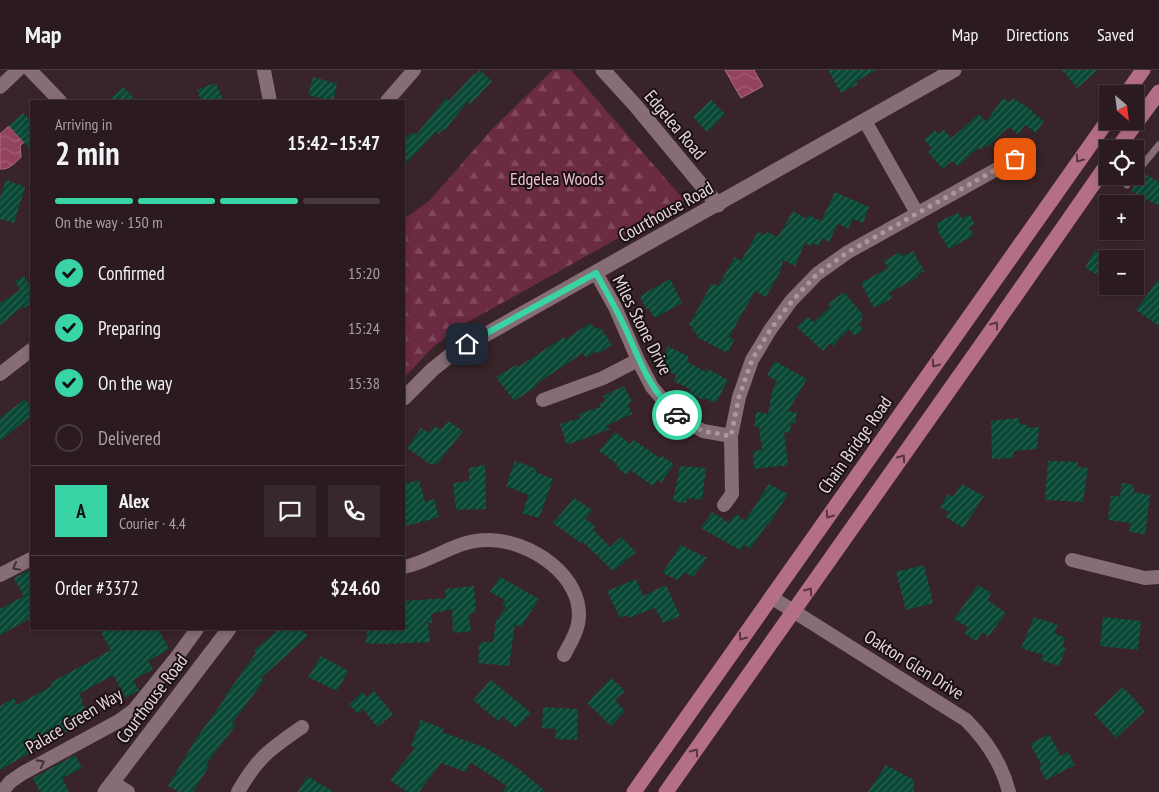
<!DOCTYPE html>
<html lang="en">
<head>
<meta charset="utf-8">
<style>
  :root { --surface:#2b1b20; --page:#37282d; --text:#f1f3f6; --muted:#a6a1a5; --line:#47393e; --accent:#39d4a5 }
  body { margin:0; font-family:"PT Sans Narrow",sans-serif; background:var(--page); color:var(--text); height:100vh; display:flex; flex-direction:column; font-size:19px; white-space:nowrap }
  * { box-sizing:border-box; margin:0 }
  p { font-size:16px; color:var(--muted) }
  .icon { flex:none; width:28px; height:28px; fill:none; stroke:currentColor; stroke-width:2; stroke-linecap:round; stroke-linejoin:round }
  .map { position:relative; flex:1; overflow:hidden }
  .side { position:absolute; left:30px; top:30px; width:375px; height:530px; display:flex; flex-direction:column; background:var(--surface); border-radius:0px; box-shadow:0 2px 8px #0003,0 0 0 1px var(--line) }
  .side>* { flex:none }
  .needle { width:32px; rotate:152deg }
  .tools { position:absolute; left:1099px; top:15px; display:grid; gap:10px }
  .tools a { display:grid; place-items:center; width:45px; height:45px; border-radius:0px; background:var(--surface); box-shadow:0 2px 8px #0003,0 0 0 1px var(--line); font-size:25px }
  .pin { position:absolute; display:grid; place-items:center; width:42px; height:42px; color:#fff; margin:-21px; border-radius:10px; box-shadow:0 2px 8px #0006 }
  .courier { position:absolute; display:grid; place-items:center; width:50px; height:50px; margin:-25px; border:4px solid #39d4a5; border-radius:50%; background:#fff; color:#222; box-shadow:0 1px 6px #0007 }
  .summary em { font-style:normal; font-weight:700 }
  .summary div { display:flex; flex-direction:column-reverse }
  .summary { display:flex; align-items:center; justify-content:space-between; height:85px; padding:0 25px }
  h1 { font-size:32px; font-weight:700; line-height:38px }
  .bar { display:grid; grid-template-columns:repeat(4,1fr); gap:8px 5px; align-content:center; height:60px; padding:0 25px }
  .bar i { height:6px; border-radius:4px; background:var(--line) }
  .bar .current { background:var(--accent) }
  .bar p { grid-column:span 4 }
  .line { display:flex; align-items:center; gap:12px; padding:0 25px; border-top:1px solid var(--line) }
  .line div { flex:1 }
  .round { display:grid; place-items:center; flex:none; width:52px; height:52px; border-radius:0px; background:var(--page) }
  ol { padding:0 25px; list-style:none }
  li { display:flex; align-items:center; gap:15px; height:55px }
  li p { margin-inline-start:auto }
  li .icon { padding:5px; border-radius:50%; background:var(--accent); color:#111; stroke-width:4 }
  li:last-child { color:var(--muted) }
  li i { width:28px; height:28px; border:2px solid var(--line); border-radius:50% }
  header { display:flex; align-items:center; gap:30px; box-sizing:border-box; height:70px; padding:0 25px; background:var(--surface); border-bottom:1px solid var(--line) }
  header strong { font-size:24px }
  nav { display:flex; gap:28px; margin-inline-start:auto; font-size:18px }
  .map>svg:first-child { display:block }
</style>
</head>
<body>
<header>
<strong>Map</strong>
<nav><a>Map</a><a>Directions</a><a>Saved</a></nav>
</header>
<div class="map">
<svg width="1159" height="722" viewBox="0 0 1159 722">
  <defs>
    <pattern id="forest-firs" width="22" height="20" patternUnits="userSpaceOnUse" patternTransform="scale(1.25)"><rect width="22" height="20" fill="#6b2b42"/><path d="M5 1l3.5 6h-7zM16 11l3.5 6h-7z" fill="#80495d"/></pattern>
    <pattern id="water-waves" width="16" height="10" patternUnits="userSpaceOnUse" patternTransform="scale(1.25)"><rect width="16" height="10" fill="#94435f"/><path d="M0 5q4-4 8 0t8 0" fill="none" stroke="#a35d75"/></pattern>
    <pattern id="building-hatch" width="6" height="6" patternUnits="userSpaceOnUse" patternTransform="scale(1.25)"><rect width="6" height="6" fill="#094836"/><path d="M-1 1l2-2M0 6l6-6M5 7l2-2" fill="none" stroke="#2d6252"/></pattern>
  </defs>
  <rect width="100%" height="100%" fill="#39242a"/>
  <path fill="url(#forest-firs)" d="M553 0H571L685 131 459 257 433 277 404 308V149L430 130 493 58Z"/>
  <path fill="url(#water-waves)" stroke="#ad6f84" d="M725 0H754L763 16 741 28Z
    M9 56 24 72 20 76 21 87C15 93 9 100 0 99V64Z"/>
  <path fill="url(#building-hatch)" d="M480 0 492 11 470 34 468 31 445 60 443 59 439 64 436 62 404 95V70L412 62 416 65 446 28 449 31 474 4 475 5Z
    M828 0H877L856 11 858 14 841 23Z
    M1062 0H1098L1077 18Z
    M313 7 337 14 333 31 308 25Z
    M212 14H216L224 31H201L197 20Z
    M123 17 137 31H108Z
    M1003 28 1010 32 1013 28 1033 41 1032 42 1044 51 1036 63 1025 55 1018 64 1009 57 987 77 985 75 980 80 978 78 974 81 958 96 952 91 943 99 928 82 932 78 924 70 935 60 939 64 944 60 951 68 979 44 986 52Z
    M711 30 725 44 707 62 693 47Z
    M23 43 31 51V80L9 56Z
    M1143 103 1159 112V136L1131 121Z
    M6 110 25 117 14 153 0 149V128Z
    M835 122 869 137 863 153 853 149 848 159 838 153 829 172 822 168 819 176 813 173 811 176 805 173 795 196 783 190 780 202 766 227 755 221 729 267 734 270 728 283 696 267 697 264 692 261 694 258 689 255 712 213 718 216 735 187 741 191 758 162 765 165 767 162 778 167 793 141 807 149 808 145 821 151Z
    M958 143 962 149 969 144 975 154 969 157 974 165 949 179 937 160 939 159 936 153Z
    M1095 180 1108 187V211L1085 198Z
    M913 181 924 201 917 205 918 207 889 223 892 228 874 238 861 213 888 198 884 191 900 182 902 186Z
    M24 206 29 214 31 212V238L29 235 24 238 23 236 0 255V233L20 220 15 211Z
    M1159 208V256L1136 240Z
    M670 209 682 233 655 248 648 238 646 239 640 226Z
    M844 222 863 245 861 246 863 250 858 253 863 260 855 266 849 259 833 276 830 273 823 281 797 257 808 247 814 252 831 236 828 234Z
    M590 253 596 259 600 257 612 275 597 284 595 281 586 288 583 283 536 314 537 316 514 331 496 307 516 295 518 297 564 267 565 270Z
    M668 276 689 287 686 291 706 302 708 299 728 310 716 333 705 328 704 330 689 324 691 320 674 311 676 305 658 296Z
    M775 291 807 309 788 341 797 343 795 353H791L790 363 784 362 788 395 754 399 753 381 762 380 759 357H754L756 342 768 344 773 318 777 311 767 305Z
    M624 316 632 332 628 334 632 344 606 356 610 359 567 375 560 354 580 348 578 344 601 337 599 334 606 331 603 326Z
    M25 329 31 337V346L0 371V348Z
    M1019 348V354L1027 355V358L1039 357 1037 379 1014 381V388L992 389 991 351Z
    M448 351 463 361 437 394H430L407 378 421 358 429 363 435 356 440 360Z
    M615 362 630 374 634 370 660 388 662 386 674 394 661 413 658 410 653 416 630 400 627 405 616 397 618 395 599 381Z
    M515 391 537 399 535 402 553 409 539 448 522 443 529 425 506 416Z
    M1048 391 1078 392V397L1088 398 1083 432 1045 430Z
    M485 395 486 439 456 440 453 413 469 411V398Z
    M680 396 706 398 702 430 687 428 686 433 673 431Z
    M419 410 425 432 434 429 439 447 407 456 404 446V414Z
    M1122 413 1134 415V422L1150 425 1145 464 1129 462 1131 453 1108 450 1111 425 1120 427Z
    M769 414 788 424 769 454 768 453 750 479 744 475 740 480 701 458 712 442 729 453 736 444 745 451Z
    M962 414 984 426 963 458 946 447 949 442 940 437 948 424 953 427Z
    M574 428 592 440 585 449 595 456 593 459 610 477 621 467 636 482 613 501 583 472 582 474 553 453Z
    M681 475 707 488 693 507 684 502 678 510 662 503Z
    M924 495 933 533 906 540 896 502Z
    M31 499V548L0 565V539L24 526 14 508Z
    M500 507 539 529 521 557 515 554 509 596 478 593 479 576 482 572H493L496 551 506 537 502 535 505 530 490 522Z
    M636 509 643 526 666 515 680 546 663 553 655 538 628 548 626 545 620 548 607 521Z
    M978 515 991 523 988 530 1006 543 988 567 983 562 976 571 964 563 969 558 954 549Z
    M474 516 476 542 469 544 471 561 453 563 452 539 431 544 432 553H428L430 572 385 574 366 573 367 559H404V531L446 528 445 519Z
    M1034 547 1058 555 1054 563 1065 568 1062 576 1066 578 1059 596 1041 590 1043 585 1021 578Z
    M1103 547 1141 551 1138 580 1100 576Z
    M99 559H158L169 579 148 591 153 599 133 610 139 620 126 628 113 605 79 624 83 630 81 631 90 648 0 700V636L14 628 17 635 52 616 50 613 111 580Z
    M279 559H301L308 566 261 608 264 610 232 653 236 655 206 694 209 696 193 722H179L168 716 196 669 226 627 225 626 256 583 254 581Z
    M321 586 348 601 337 621 308 607Z
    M611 608 625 621 615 630 625 641 611 656 587 633Z
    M491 610 531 643 516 658 502 646 498 651 473 630Z
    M1123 617 1145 641 1116 668 1094 644Z
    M374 621 393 644 377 657 363 639 358 644 349 634 363 622 367 627Z
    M543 637 578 639 577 670 555 669 556 659 542 658Z
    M421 650 444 659 442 662 486 678 520 700 546 722H502L507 716 470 692 466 702 441 693 419 722H407L390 710 415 678 411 676Z
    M1049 664 1061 686 1068 682 1075 695 1046 710 1039 697 1042 696 1030 674Z
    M75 685 82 698 62 708 69 722H40L33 708Z
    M886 695 914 710V722H868Z
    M307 706 334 722H298Z"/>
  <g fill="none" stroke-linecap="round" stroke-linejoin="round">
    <path stroke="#876e75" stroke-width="7" d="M1135 88 1142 94
      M1135 104 1159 75
      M1127 115 1133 106"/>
    <path stroke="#876e75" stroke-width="14" d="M30 0 60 31
      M264 1 270 31
      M0 17 18 0
      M387 31 414 0
      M865 51 917 143
      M596 203 615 237 638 290 652 317 668 336 682 349 703 361 731 366
      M0 304 31 280
      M543 330 603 308 638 290
      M724 435 732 424 731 366 739 327 752 290 770 260 791 231 817 204 848 182 1015 89
      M1072 490 1145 508 1159 507
      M404 497C434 491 455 470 487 470 529 469 587 507 578 554 576 565 569 575 564 585
      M0 505 31 489
      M771 527 966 650C987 671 1002 694 1009 722
      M112 712 128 722
      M2 722 10 712 23 703 119 651 134 640 176 588 197 559
      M238 722C257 688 270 679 302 657"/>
    <path stroke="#876e75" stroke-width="15" d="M603 0 635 35 718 135
      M404 328 432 300 453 283 954 0
      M105 722 229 559"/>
    <path stroke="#b46f85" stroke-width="15" d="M1126 24 1143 0
      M1117 79 1159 22
      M634 722 1108 50
      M666 722 991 261 1108 93"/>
  </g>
  <defs><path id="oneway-chevron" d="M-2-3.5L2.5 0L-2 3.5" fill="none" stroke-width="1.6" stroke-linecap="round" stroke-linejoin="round" transform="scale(1.25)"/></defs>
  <g stroke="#583641">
    <use href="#oneway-chevron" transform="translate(1079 89) rotate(125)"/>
    <use href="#oneway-chevron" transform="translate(995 255) rotate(-55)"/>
    <use href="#oneway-chevron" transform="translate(935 294) rotate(125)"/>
    <use href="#oneway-chevron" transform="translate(902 388) rotate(-55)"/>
    <use href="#oneway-chevron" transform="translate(829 445) rotate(125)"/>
    <use href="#oneway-chevron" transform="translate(809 521) rotate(-55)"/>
    <use href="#oneway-chevron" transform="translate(742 567) rotate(125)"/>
    <use href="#oneway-chevron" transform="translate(695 682) rotate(-55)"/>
  </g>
  <g stroke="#403135">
    <use href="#oneway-chevron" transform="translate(16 497) rotate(152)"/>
    <use href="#oneway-chevron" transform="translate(41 693) rotate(-28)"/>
  </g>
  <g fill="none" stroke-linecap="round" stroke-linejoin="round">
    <path stroke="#a9989d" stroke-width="5" stroke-dasharray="0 9" d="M677 345 703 361 731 366 739 327 752 290 770 260 792 231 817 204 848 182 1015 89"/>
    <path stroke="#39d4a5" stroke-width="6" d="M467 274 596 203C607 223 618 242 627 262 641 294 650 320 677 345"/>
  </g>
  <g text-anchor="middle" stroke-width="4" stroke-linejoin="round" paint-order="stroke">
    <g font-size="18" fill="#e6d7db" stroke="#1a1013">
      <text transform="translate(675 55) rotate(50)" y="6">Edgelea Road</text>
      <text transform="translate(666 142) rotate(-29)" y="6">Courthouse Road</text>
      <text transform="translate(642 255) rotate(63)" y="6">Miles Stone Drive</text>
      <text transform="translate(855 375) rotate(-55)" y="6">Chain Bridge Road</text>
      <text transform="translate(914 595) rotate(32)" y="6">Oakton Glen Drive</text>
      <text transform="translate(152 629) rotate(-53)" y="6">Courthouse Road</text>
      <text transform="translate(74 651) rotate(-31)" y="6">Palace Green Way</text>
    </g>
    <g font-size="18" fill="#f1c0ce" stroke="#1a1013">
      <text x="557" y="115">Edgelea Woods</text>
    </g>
  </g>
</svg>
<div class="tools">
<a><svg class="needle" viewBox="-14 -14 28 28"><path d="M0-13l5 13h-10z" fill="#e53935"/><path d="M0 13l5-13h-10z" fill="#a6a1a5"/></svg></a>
<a><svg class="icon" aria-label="locate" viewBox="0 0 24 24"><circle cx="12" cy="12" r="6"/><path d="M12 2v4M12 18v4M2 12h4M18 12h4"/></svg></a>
<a>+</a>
<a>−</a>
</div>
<div class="pin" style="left:1015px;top:89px;background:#ea580c"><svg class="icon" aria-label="bag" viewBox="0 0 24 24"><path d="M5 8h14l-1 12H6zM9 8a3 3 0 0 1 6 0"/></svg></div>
<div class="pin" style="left:467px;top:274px;background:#1f2937"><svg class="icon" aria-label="home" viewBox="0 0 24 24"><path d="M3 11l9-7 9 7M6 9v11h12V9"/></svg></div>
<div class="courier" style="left:677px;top:345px"><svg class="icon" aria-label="car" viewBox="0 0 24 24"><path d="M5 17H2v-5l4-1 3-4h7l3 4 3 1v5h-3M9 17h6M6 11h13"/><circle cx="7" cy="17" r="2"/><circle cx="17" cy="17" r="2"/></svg></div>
<section class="side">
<div class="summary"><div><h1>2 min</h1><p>Arriving in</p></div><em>15:42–15:47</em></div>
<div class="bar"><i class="current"></i><i class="current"></i><i class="current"></i><i></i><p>On the way · 150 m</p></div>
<ol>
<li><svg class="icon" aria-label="check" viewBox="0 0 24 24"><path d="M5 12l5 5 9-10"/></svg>Confirmed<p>15:20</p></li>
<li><svg class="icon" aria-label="check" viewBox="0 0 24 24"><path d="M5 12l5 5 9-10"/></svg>Preparing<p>15:24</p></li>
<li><svg class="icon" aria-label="check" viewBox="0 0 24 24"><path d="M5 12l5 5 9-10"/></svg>On the way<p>15:38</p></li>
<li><i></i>Delivered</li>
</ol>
<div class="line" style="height:90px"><b class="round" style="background:var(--accent);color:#111">A</b><div><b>Alex</b><p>Courier · 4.4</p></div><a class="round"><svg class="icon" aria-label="chat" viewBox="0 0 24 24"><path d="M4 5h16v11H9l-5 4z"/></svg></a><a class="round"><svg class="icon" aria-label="phone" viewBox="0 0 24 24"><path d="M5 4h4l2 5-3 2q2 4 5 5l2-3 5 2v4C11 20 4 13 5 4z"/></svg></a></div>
<div class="line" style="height:65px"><div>Order #3372</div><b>$24.60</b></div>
</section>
</div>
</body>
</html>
